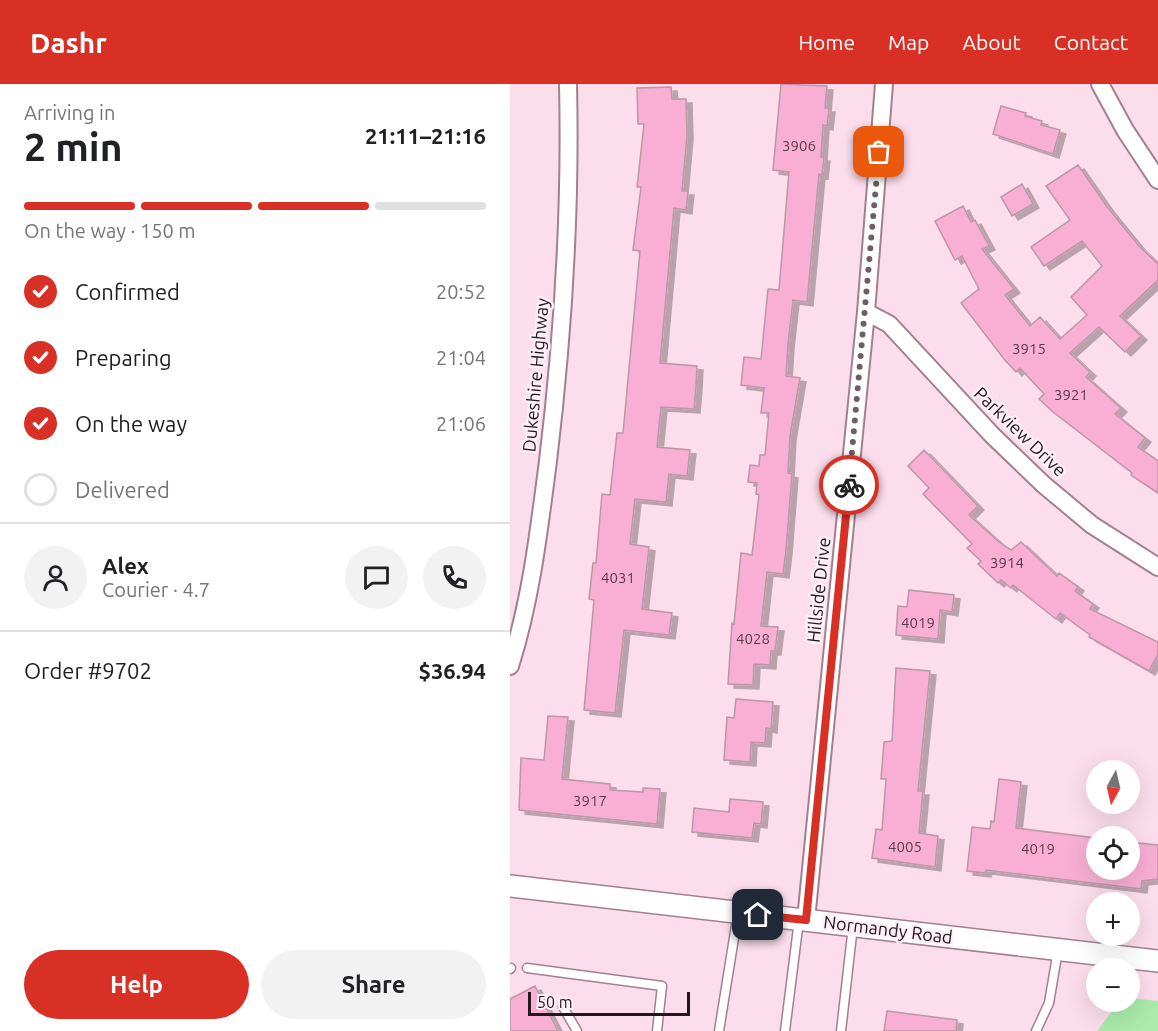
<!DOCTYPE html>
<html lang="en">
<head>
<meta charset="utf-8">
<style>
  :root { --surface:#fff; --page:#f2f2f2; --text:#202124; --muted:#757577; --line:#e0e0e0; --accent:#d93025 }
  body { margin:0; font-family:Ubuntu,sans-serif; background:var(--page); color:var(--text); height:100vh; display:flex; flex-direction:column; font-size:22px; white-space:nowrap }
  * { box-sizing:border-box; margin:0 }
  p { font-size:20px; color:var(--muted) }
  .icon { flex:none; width:33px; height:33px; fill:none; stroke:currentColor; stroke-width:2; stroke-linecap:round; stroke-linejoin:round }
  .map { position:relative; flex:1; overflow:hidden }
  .panel { display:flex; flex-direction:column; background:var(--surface); width:510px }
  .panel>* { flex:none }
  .needle { width:39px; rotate:188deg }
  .controls { position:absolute; left:576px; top:676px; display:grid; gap:12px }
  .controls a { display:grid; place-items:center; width:54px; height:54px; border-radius:50%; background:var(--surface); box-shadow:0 6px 24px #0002; font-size:30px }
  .scale { position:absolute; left:18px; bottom:15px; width:162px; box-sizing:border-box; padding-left:6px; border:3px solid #24161d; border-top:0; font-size:16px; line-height:21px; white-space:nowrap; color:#24161d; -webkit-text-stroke:4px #ffeff6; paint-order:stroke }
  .pin { position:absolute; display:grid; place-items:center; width:51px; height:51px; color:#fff; margin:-26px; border-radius:12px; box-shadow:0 3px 9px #0006 }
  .courier { position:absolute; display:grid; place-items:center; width:60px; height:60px; margin:-30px; border:4px solid #d93025; border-radius:50%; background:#fff; color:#222; box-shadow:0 2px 8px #0007 }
  .overview em { font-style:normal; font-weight:600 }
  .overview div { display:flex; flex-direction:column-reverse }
  .overview { display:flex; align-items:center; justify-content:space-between; height:102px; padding:0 24px }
  h1 { font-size:39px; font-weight:600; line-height:45px }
  .bar { display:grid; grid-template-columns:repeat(4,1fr); gap:9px 6px; align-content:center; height:72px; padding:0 24px }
  .bar i { height:8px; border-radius:4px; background:var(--line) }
  .bar .current { background:var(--accent) }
  .bar p { grid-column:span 4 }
  .line { display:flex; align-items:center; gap:15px; padding:0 24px; border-top:2px solid var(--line) }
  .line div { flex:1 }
  .round { display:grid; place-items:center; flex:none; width:63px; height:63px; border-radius:32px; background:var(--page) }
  ol { padding:0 24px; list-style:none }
  li { display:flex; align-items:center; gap:18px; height:66px }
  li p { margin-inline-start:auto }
  li .icon { padding:6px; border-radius:50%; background:var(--accent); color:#fff; stroke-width:4 }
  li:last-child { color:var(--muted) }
  li i { width:33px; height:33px; border:3px solid var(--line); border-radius:50% }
  .primary-button { display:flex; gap:12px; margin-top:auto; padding:12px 24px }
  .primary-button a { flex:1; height:69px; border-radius:36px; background:var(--accent); color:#fff; font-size:24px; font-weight:600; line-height:69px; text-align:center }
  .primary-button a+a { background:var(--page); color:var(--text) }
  header { display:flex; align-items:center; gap:36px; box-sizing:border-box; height:84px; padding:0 30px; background:var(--accent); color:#fff }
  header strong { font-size:28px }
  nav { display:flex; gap:33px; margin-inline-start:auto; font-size:21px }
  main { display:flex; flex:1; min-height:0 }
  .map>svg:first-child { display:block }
</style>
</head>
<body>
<header>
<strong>Dashr</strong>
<nav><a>Home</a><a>Map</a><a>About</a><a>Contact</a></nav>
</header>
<main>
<section class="panel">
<div class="overview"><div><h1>2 min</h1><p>Arriving in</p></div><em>21:11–21:16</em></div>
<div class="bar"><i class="current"></i><i class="current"></i><i class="current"></i><i></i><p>On the way · 150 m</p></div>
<ol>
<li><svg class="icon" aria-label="check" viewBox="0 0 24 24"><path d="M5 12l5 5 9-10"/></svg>Confirmed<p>20:52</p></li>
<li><svg class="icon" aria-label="check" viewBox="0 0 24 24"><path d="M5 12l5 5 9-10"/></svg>Preparing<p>21:04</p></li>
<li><svg class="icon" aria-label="check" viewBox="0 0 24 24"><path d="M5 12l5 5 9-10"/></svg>On the way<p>21:06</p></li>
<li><i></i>Delivered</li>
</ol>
<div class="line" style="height:108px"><a class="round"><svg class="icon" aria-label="person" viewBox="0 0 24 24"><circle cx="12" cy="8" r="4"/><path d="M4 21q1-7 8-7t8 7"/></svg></a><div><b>Alex</b><p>Courier · 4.7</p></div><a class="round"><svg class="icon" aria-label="chat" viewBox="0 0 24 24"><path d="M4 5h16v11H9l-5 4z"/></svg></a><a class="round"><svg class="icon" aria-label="phone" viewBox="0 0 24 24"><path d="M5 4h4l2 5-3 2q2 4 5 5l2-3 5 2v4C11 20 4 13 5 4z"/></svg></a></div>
<div class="line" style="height:78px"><div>Order #9702</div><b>$36.94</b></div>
<div class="primary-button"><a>Help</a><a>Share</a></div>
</section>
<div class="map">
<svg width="648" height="947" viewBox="0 0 648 947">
  <defs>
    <filter id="shadow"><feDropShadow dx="6" dy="4" stdDeviation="0" flood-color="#0004"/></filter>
  </defs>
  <rect width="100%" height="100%" fill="#fcddeb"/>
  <path fill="#aaebab" d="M620 914 648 917V947H587L609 918H620Z"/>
  <path fill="#f8afd3" stroke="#bb97a8" stroke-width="1.5" filter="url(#shadow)" d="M271 0 317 2 315 24H319L317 42 313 41 311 73H314L312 91 309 90 297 218 283 216 278 260 276 292 290 294 280 352 278 389 282 390 276 466 273 490 257 488 251 542 268 543 265 567H261L260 581 244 580 243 601 218 600 222 539 224 540 231 469 242 471 249 411 246 410 247 399 238 398 240 381 249 382 250 371H255L259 329H251L254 304 231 301 234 273 251 275 258 205 269 206 279 88 263 86Z
    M161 3 162 15H176L177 51 172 107H178L176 126 164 124 150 279 187 282 186 302 184 325 151 323 147 363 180 366 177 392 159 390 156 418 125 415 120 460 139 463 132 525 162 529 159 551 114 546 105 629 74 626 84 516 79 515 83 479H86L92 410 100 411 107 349H113L130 167 123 166 131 103H127L134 40H128L127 4Z
    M491 22 516 29 515 32 532 37 531 41 550 46 543 70 483 50Z
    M568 81 598 124 629 162 648 180V196L610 232 631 252 615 268 589 243 560 269 580 288 576 293 611 324 605 330 635 354 628 363 648 377V409L621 391 622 389 543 328 529 315 534 310 510 284 506 288 494 275 451 219 469 205 452 172 445 176 425 137 453 122 461 138 465 136 479 162 472 165 504 205 495 211 520 242 530 233 550 255 577 231 561 213 592 182 572 157 534 182 521 163 560 136 536 102Z
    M512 100 523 120 502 132 491 113Z
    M414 366 468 422 459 431 489 458 501 466 511 458 547 492 549 489 568 503 565 507 583 520 580 525 648 558V570L639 587 579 553 580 551 550 529 546 535 503 501 501 504 491 496 488 499 468 480 471 477 457 464 462 460 413 410 419 404 398 382Z
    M399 506 444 511 442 528 430 526 428 555 386 551 388 522 397 523Z
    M386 584 420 587 408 707H413L409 749 428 752 425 783 362 774 366 745 372 746 376 695H371L374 658 382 657Z
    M226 615 263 618 261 645 256 644 255 659 241 658 240 678 214 676 217 633 224 634Z
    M38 632 58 633 52 695 100 700V706L133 708V704L150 705 147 740 9 726 11 674 34 676Z
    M489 695 511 698 506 744 586 754V786H620V758L648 761V795L632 797 631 805 476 786 475 789 457 787 462 743 480 745 481 737 484 738Z
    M220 715 253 718 251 740 244 739 242 754 182 748 184 724 219 728Z
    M25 902 48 947H0V915Z
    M377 927 447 936 446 947H374Z"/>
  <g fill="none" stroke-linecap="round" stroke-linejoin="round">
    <g stroke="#a28090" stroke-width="11">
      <path id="service" d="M17 884 152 902 147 947
        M0 885 1 884
        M53 923 67 947
        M209 947 228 829
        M275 947 289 836
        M331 947 343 842
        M526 947 539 919 548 866"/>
    </g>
    <g stroke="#a28090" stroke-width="20">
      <path id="minor" d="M590 0 615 46 648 96
        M356 228 379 240 482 351 534 401 582 441 648 483
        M0 582C21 516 29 446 38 377 53 252 61 126 58 0
        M296 836 356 228 374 0"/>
    </g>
    <g stroke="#a28090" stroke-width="24">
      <path id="tertiary" d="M0 802 648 877"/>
    </g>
    <use href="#service" stroke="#fff" stroke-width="8"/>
    <use href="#minor" stroke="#fff" stroke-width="16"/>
    <use href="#tertiary" stroke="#fff" stroke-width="21"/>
  </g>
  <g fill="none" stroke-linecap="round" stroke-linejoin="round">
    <path stroke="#705c65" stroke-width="6" stroke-dasharray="0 10.8" d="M339 401 369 68"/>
    <path stroke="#d93025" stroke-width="8" d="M248 831 296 836 339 401"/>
  </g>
  <g text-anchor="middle" stroke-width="5" stroke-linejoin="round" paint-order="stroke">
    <g font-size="15" fill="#593c4a">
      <text x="289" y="67">3906</text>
      <text x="519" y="270">3915</text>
      <text x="561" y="316">3921</text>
      <text x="497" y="484">3914</text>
      <text x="108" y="499">4031</text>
      <text x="408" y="544">4019</text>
      <text x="243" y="560">4028</text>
      <text x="80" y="722">3917</text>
      <text x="395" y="768">4005</text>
      <text x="528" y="770">4019</text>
    </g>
    <g font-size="18" fill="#24161d" stroke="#ffeff6">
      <text transform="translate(26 291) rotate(-85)" y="6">Dukeshire Highway</text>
      <text transform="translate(510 348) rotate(44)" y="6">Parkview Drive</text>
      <text transform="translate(309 506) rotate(-84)" y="6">Hillside Drive</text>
      <text transform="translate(378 846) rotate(7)" y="6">Normandy Road</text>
    </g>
  </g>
</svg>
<div class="controls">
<a><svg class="needle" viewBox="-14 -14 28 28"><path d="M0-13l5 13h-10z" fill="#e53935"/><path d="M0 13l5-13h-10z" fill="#757577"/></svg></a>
<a><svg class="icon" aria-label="locate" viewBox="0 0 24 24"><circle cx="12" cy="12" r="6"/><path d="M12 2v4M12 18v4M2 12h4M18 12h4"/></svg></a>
<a>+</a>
<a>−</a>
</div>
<div class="scale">50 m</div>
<div class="pin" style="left:369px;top:68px;background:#ea580c"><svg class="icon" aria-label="bag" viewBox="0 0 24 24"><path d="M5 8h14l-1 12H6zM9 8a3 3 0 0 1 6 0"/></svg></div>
<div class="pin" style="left:248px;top:831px;background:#1f2937"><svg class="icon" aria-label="home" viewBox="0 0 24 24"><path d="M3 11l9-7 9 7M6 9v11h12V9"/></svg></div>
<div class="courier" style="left:339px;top:401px"><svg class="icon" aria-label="bike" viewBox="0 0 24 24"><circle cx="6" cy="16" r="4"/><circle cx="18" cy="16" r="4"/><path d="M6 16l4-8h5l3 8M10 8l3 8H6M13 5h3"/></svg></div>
</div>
</main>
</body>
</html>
